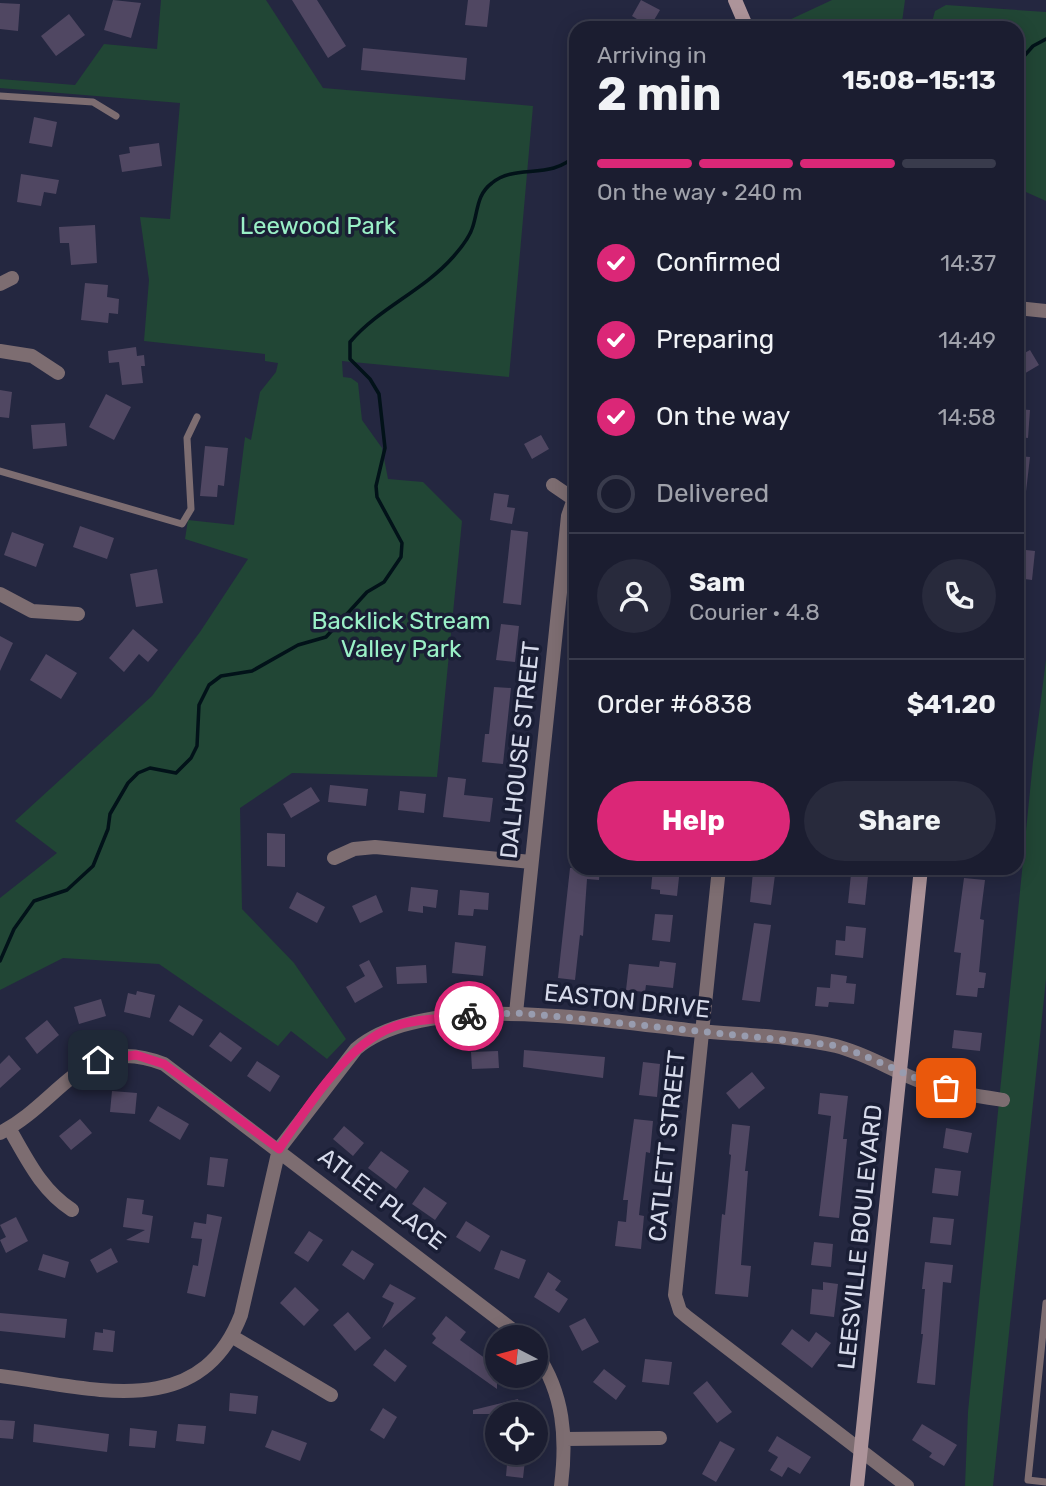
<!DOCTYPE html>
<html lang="en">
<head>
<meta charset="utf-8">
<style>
  :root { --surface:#1b1d30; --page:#282a3c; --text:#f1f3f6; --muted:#a0a2ab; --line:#393b4c; --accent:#db2777 }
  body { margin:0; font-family:Rubik,sans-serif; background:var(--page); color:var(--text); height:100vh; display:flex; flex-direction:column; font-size:26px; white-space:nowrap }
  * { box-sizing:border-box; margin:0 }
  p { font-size:23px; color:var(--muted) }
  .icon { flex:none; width:38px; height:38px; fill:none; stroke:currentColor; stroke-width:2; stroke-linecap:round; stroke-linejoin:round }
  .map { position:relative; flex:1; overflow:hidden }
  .drawer { position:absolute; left:569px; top:21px; width:455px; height:854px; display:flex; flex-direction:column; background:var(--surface); border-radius:21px; box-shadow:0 4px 18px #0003,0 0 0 2px var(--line) }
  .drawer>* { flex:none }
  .needle { width:46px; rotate:276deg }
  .buttons { position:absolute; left:485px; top:1325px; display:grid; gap:14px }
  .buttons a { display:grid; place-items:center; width:63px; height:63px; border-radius:50%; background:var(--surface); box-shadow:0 4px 18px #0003,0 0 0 2px var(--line); font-size:35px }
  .pin { position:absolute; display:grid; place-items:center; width:60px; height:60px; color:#fff; margin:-30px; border-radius:14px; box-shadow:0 4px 10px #0006 }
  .courier { position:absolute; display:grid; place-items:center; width:70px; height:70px; margin:-35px; border:5px solid #db2777; border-radius:50%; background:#fff; color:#222; box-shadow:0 2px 9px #0007 }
  .overview em { font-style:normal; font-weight:700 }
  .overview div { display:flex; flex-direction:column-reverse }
  .overview { display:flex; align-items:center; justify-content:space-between; height:119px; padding:0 28px }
  h1 { font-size:46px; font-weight:700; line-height:52px }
  .bar { display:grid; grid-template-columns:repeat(4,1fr); gap:10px 7px; align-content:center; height:84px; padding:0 28px }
  .bar i { height:9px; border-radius:5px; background:var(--line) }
  .bar .current { background:var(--accent) }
  .bar p { grid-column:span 4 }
  .line { display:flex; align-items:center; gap:18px; padding:0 28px; border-top:2px solid var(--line) }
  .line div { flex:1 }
  .round { display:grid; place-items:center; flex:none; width:74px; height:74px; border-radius:37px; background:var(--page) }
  ol { padding:0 28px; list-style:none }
  li { display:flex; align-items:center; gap:21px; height:77px }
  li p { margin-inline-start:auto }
  li .icon { padding:7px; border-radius:50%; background:var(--accent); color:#fff; stroke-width:4 }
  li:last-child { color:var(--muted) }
  li i { width:38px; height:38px; border:4px solid var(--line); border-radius:50% }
  .cta { display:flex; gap:14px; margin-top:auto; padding:14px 28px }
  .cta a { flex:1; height:80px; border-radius:42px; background:var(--accent); color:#fff; font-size:28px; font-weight:700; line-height:80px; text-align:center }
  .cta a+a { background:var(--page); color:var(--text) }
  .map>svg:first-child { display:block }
</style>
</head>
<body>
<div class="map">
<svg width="1046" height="1486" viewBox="0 0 1046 1486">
  <rect width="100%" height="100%" fill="#242740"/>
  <path fill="#214635" d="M161 0H266L323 88 533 106 509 377 342 361 343 377 351 378 358 383 362 420 382 448 388 479 423 482 462 521 437 777 292 773 240 808 242 909 294 963 346 1039 327 1059 291 1031 278 1046 159 964 63 958 0 990V898L57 853 15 821 152 696 200 632 248 559 185 539 188 520 234 525 245 437 251 440 260 392 276 372 278 363 265 361V354L144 341 149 280 140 217 170 219 180 103 0 88V79L75 85 104 44 157 49Z
    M832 0H905L902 22 931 26 935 11 946 5 1046 12V201L1017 188V28H772Z
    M1046 660V979L993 1486H965L968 1412 1033 761Z"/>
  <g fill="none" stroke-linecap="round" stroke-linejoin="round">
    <path stroke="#021219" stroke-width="3.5" d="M1017 64 1033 46 1046 39
      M0 961 14 929 34 901 67 890 93 866 108 829 110 814 128 783 138 773 150 768 176 773 191 758 197 746 199 705 209 685 221 676 252 671 298 645 326 637 367 592 384 582 401 557 402 543 377 497 376 486 385 448 379 394 370 379 350 359V342C379 308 423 291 453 257 461 248 470 237 473 226 478 210 477 194 492 183 516 163 550 181 576 155"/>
  </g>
  <path fill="#504762" d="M113 0 141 3 131 38 104 30Z
    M292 0H317L346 46 328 58Z
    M468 0H490L487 27 465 25Z
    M641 0 660 10 650 27 632 16Z
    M0 3 20 4 18 31 0 29Z
    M69 14 85 35 56 56 41 36Z
    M363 48 467 58 465 80 361 70Z
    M34 117 57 122 52 147 29 143Z
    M159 143 162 166 122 172 119 155 130 153 129 147Z
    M21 174 59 180 56 194 44 192 41 206 17 202Z
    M95 225 97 263 71 265 69 243H60L59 227Z
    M85 283 108 285 107 297 119 299 118 314 109 313 108 323 81 320Z
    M136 347 137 356 144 355 145 366H141L143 383 122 385 119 362 109 363 108 351Z
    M1030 350 1039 365 1017 378V357Z
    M0 390 12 392 9 418 0 417Z
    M106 394 131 407 114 440 89 427Z
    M1017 409 1030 410 1028 438 1017 437Z
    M65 423 67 446 33 449 31 425Z
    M541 435 549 449 532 459 524 444Z
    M205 446 228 448 224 486 218 485 217 497 200 496Z
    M1017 456 1030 457 1024 509H1017Z
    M494 493 509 495 507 507 515 508 512 524 490 520Z
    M80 526 114 538 107 559 73 547Z
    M511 530 528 532 521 605 503 603Z
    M12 532 44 544 36 567 4 555Z
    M1017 549 1035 551 1032 580 1017 578Z
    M157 569 163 603 136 607 130 574Z
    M501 624 519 626 515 662 496 660Z
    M133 629 158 650 148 662 139 654 124 672 109 658Z
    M0 636 13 643 0 671Z
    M46 654 77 673 61 699 30 680Z
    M494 687 511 688 503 764 482 762 485 734H489Z
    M448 777 466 779 464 795 493 798 490 822 443 817Z
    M330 785 368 789 366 806 328 802Z
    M311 787 320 801 291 818 283 804Z
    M400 791 426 794 424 813 398 810Z
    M267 833 285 834V867L267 866Z
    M570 868H600L599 880 587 879 583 936 580 935 575 980 558 978Z
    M653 868H680L677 896 660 894V890L651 889Z
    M753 872 775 875 771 905 750 902Z
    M851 874 868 876 865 905 848 903Z
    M964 878 985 880 980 919 984 920 979 972 986 973 984 988H978L977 997 956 995 961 953 954 952Z
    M411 887 438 890 436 908 423 906V913L408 911Z
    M460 890 489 893 488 910 474 909 473 916 458 915Z
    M297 892 325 907 317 923 289 908Z
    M376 895 383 912 360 923 352 906Z
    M655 914 673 915 670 942 652 940Z
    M754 923 771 925 760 1002 742 1000Z
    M846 926 866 928 863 958 835 955 836 940 845 941Z
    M455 942 486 946 483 976 452 973Z
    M369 960 383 987 355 1003 346 987 365 976 359 965Z
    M660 961 676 963 673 988 646 985 645 992 626 990 629 964 659 967Z
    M426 965 427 983 397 984 396 967Z
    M831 974 847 976 846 983 856 984 854 1004 829 1002 828 1007 815 1006 817 987 830 988Z
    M137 991 155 995 150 1018 124 1012 128 993 136 995Z
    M101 999 106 1016 79 1024 74 1007Z
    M179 1005 203 1020 193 1036 169 1021Z
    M47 1020 59 1035 37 1054 25 1038Z
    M954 1030 982 1033 980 1051 952 1048Z
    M220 1032 242 1048 231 1062 209 1046Z
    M524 1050 605 1057 603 1078 523 1067Z
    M498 1051 499 1068 472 1069 471 1052Z
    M9 1055 21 1069 0 1088V1064Z
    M257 1061 280 1076 270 1092 247 1076Z
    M643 1062 660 1064 657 1097 639 1095Z
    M752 1072 765 1088 739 1109 726 1093Z
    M112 1091 137 1093 135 1114 110 1112Z
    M820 1093 848 1096 843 1139H847L839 1218 819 1216 831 1116 818 1114Z
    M158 1106 189 1124 180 1140 149 1121Z
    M80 1119 92 1133 71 1150 59 1136Z
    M634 1119 653 1121 650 1153 646 1152 639 1215 644 1216 641 1249 615 1246 618 1221 626 1222 628 1200H623Z
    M732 1124 750 1126 745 1171H748L741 1265 751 1266 748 1297 715 1294 722 1214 725 1215 731 1155 729 1154Z
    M344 1126 364 1143 353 1156 333 1139Z
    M946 1128 972 1133 968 1153 943 1148Z
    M381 1151 409 1171 396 1189 368 1168Z
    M210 1157 228 1159 224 1187 207 1185Z
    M935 1168 961 1171 958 1196 932 1193Z
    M424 1187 447 1203 435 1220 412 1204Z
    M127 1198 144 1200 142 1214 153 1216 149 1243 126 1240 145 1230 123 1227Z
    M207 1214 222 1217 205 1297 187 1293 193 1265 198 1266 202 1239 191 1238 194 1222 206 1224Z
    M16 1217 28 1241 6 1253 0 1240 6 1237 0 1225Z
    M933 1217 954 1219 951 1245 930 1243Z
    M466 1221 490 1236 480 1252 456 1237Z
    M309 1231 323 1240 308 1262 294 1253Z
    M814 1242 833 1244 831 1267 811 1265Z
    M111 1248 118 1262 97 1273 90 1260Z
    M352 1250 374 1264 364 1280 342 1265Z
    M501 1250 526 1260 519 1279 494 1269Z
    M43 1254 69 1262 65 1278 38 1270Z
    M925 1262 953 1265 951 1283 943 1282 935 1385 917 1383 923 1334H921L925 1289H922Z
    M548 1272 561 1281 555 1290 568 1299 559 1313 534 1297Z
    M823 1282 838 1284 834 1317 810 1314 812 1289 823 1290Z
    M390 1284 416 1298 382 1328 394 1303 382 1297Z
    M295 1287 319 1310 304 1326 280 1303Z
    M348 1312 371 1338 355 1351 333 1325Z
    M0 1313 67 1319 65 1338 0 1331Z
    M446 1316 466 1332 460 1340 497 1367V1389L432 1343 436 1338 432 1334Z
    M585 1318 599 1342 582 1351 569 1326Z
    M103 1329 115 1331 113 1352 93 1350 95 1332 103 1333Z
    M792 1329 809 1342 816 1332 831 1343 812 1368 781 1344Z
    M385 1349 407 1366 395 1382 373 1365Z
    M645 1359 672 1362 669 1385 642 1382Z
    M604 1369 626 1386 616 1400 593 1382Z
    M707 1381 732 1412 717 1423 693 1393Z
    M230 1393 258 1396 256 1414 229 1411Z
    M518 1399 522 1414H473V1410Z
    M383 1408 397 1417 384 1439 370 1430Z
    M0 1420 15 1421 13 1439 0 1438Z
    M34 1424 109 1434 107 1452 33 1442Z
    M178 1424 206 1426 204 1444 176 1441Z
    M922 1424 957 1445 944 1466 929 1457 932 1453 912 1440Z
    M130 1428 157 1431 155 1448 129 1446Z
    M272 1430 307 1443 300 1461 265 1447Z
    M777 1436 811 1457 800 1474 788 1467 782 1477 770 1470 778 1457 768 1451Z
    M720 1441 735 1449 716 1482 702 1474Z
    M508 1452H526L523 1478 506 1476Z"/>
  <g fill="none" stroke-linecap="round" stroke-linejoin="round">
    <path stroke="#7d6d71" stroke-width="7" d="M0 96 93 102 116 116
      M0 471 182 524 191 509 187 438 197 417
      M1046 1303 1028 1480 1046 1482"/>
    <path stroke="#7d6d71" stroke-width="14" d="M0 284 12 278
      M1017 308 1046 311
      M0 351 32 356 58 373
      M553 485 572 498
      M0 594 32 611 78 614
      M334 858 354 849 375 847 531 862
      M719 868 675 1295 680 1311 687 1317 907 1486
      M516 1013 568 516 576 493
      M9 1128C27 1159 41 1190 72 1210
      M0 1133C61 1102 84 1032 164 1064L522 1337
      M233 1337 331 1395
      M536 1353C564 1394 567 1438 561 1486
      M0 1376C90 1387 199 1424 241 1315L279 1149 356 1049C426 989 611 1022 699 1031 744 1035 792 1036 836 1046 868 1054 894 1072 925 1083 950 1092 977 1096 1003 1100
      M565 1439 660 1438"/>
    <path stroke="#ad949a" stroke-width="14" d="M735 0 747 28
      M857 1486 921 868"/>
  </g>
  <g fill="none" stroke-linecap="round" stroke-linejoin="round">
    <path stroke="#989caf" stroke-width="7" stroke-dasharray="0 12.6" d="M469 1016 516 1013 552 1016 832 1045C872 1055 906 1078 946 1088"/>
    <path stroke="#db2777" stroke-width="9" d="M98 1060 136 1055 164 1064 279 1149C305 1110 348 1043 393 1027 417 1018 444 1019 469 1016"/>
  </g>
  <g text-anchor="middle" stroke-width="7" stroke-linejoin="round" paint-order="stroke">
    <g font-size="24" fill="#9af0c7" stroke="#1a1e35">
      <text x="318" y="234">Leewood Park</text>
      <text x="401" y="629">Backlick Stream<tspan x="401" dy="28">Valley Park</tspan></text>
    </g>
    <g font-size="24" fill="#d7dbeb" stroke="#1a1e35">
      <text transform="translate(520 750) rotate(-84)" y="8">DALHOUSE STREET</text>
      <text transform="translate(627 1001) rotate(6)" y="8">EASTON DRIVE</text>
      <text transform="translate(667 1146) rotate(-84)" y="8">CATLETT STREET</text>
      <text transform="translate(382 1199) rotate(37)" y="8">ATLEE PLACE</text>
      <text transform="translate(860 1237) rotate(-84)" y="8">LEESVILLE BOULEVARD</text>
    </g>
  </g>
</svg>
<div class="buttons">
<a><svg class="needle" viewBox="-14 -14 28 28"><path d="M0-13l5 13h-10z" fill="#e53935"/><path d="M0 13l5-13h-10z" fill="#a0a2ab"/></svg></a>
<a><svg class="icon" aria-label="locate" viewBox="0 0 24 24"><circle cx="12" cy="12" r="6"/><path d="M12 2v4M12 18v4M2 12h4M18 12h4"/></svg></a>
</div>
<div class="pin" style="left:946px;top:1088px;background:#ea580c"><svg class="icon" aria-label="bag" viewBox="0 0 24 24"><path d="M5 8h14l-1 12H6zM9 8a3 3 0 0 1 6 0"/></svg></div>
<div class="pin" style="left:98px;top:1060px;background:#1f2937"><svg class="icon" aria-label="home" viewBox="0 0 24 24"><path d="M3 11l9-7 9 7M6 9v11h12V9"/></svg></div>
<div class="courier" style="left:469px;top:1016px"><svg class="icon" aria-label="bike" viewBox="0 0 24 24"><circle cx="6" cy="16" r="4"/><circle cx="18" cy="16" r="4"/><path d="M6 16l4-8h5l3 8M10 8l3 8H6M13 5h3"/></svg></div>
<section class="drawer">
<div class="overview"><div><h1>2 min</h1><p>Arriving in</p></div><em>15:08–15:13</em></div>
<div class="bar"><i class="current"></i><i class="current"></i><i class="current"></i><i></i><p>On the way · 240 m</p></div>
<ol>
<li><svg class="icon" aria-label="check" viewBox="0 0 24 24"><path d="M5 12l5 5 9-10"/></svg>Confirmed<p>14:37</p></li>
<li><svg class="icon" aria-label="check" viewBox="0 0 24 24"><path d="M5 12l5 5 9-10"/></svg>Preparing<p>14:49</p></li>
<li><svg class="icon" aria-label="check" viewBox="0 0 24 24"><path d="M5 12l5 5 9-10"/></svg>On the way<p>14:58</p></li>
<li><i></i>Delivered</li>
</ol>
<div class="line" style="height:126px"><a class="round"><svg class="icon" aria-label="person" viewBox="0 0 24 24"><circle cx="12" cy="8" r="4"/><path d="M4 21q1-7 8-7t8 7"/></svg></a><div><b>Sam</b><p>Courier · 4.8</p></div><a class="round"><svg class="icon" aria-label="phone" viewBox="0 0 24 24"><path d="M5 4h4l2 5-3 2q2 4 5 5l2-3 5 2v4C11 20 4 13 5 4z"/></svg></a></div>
<div class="line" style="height:91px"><div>Order #6838</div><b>$41.20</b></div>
<div class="cta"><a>Help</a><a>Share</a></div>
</section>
</div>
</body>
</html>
